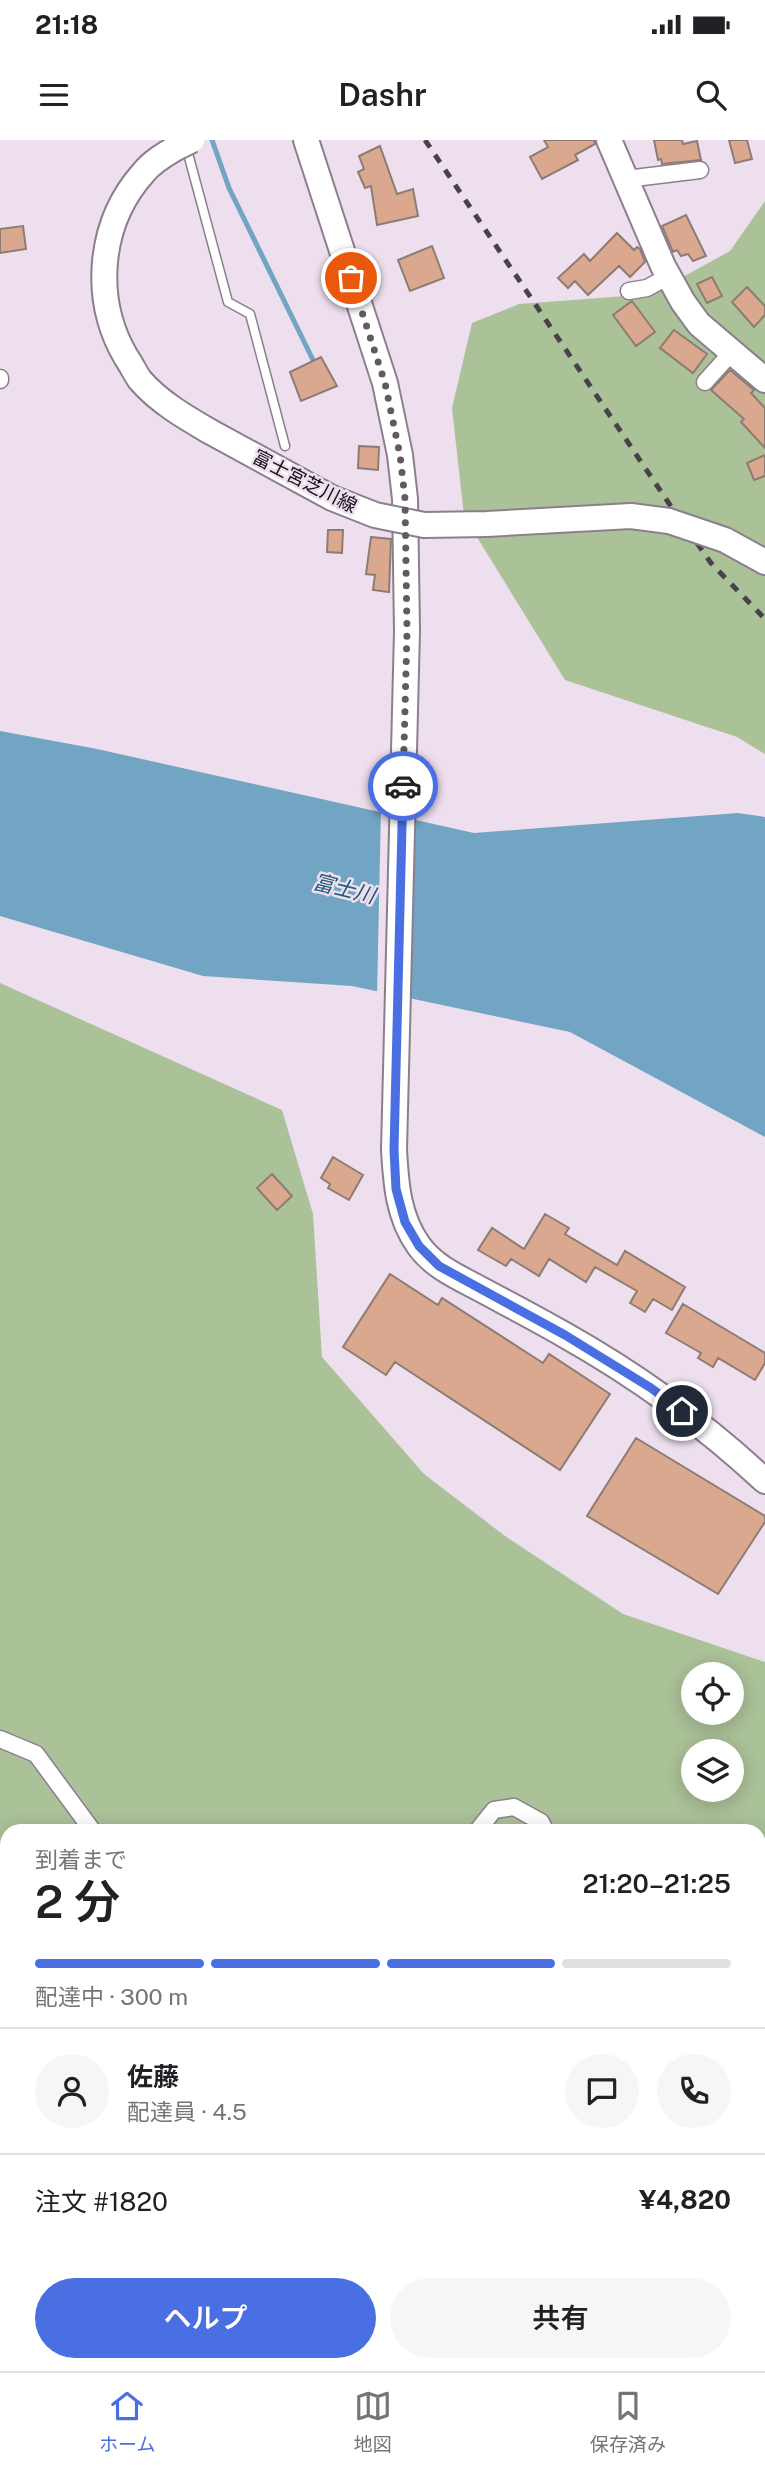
<!DOCTYPE html>
<html lang="ja">
<head>
<meta charset="utf-8">
<style>
  :root { --surface:#fff; --page:#f6f6f6; --text:#202124; --muted:#757577; --line:#e0e0e0; --accent:#496fe2 }
  body { margin:0; font-family:"Public Sans","Noto Sans JP",sans-serif; background:var(--page); color:var(--text); height:100vh; display:flex; flex-direction:column; font-size:26px; white-space:nowrap }
  * { box-sizing:border-box; margin:0 }
  p { font-size:23px; color:var(--muted) }
  .icon { flex:none; width:38px; height:38px; fill:none; stroke:currentColor; stroke-width:2; stroke-linecap:round; stroke-linejoin:round }
  .map { position:relative; flex:1; overflow:hidden }
  .details { position:absolute; left:0px; top:1684px; width:766px; height:548px; display:flex; flex-direction:column; background:var(--surface); border-radius:21px 21px 0 0; box-shadow:0 4px 18px #0003 }
  .details>* { flex:none }
  .buttons { position:absolute; left:681px; top:1522px; display:grid; gap:14px }
  .buttons a { display:grid; place-items:center; width:63px; height:63px; border-radius:50%; background:var(--surface); box-shadow:0 4px 18px #0003; font-size:35px }
  .pin { position:absolute; display:grid; place-items:center; width:60px; height:60px; color:#fff; margin:-30px; border:4px solid #fff; border-radius:50%; box-shadow:0 2px 7px #0007 }
  .courier { position:absolute; display:grid; place-items:center; width:70px; height:70px; margin:-35px; border:5px solid #496fe2; border-radius:50%; background:#fff; color:#222; box-shadow:0 2px 9px #0007 }
  .summary em { font-style:normal; font-weight:600 }
  .summary div { display:flex; flex-direction:column-reverse }
  .summary { display:flex; align-items:center; justify-content:space-between; height:119px; padding:0 35px }
  h1 { font-size:46px; font-weight:600; line-height:52px }
  .bar { display:grid; grid-template-columns:repeat(4,1fr); gap:10px 7px; align-content:center; height:84px; padding:0 35px }
  .bar i { height:9px; border-radius:5px; background:var(--line) }
  .bar .active { background:var(--accent) }
  .bar p { grid-column:span 4 }
  .line { display:flex; align-items:center; gap:18px; padding:0 35px; border-top:2px solid var(--line) }
  .line div { flex:1 }
  .round { display:grid; place-items:center; flex:none; width:74px; height:74px; border-radius:37px; background:var(--page) }
  .action { display:flex; gap:14px; margin-top:auto; padding:14px 35px }
  .action a { flex:1; height:80px; border-radius:42px; background:var(--accent); color:#fff; font-size:28px; font-weight:600; line-height:80px; text-align:center }
  .action a+a { background:var(--page); color:var(--text) }
  .status { display:flex; justify-content:space-between; align-items:center; height:49px; padding:0 35px; background:var(--surface); direction:ltr }
  .status svg { height:19px; fill:currentColor }
  header { display:flex; justify-content:space-between; align-items:center; height:91px; padding:0 35px; background:var(--surface); font-size:32px; font-weight:600 }
  .dock { display:flex; justify-content:space-around; align-items:center; height:98px; border-top:2px solid var(--line); background:var(--surface); font-size:19px; color:var(--muted) }
  .dock a { display:grid; justify-items:center; gap:4px }
  .dock .active { color:var(--accent) }
  .map>svg:first-child { display:block }
</style>
</head>
<body>
<div class="status"><b>21:18</b><svg viewBox="0 0 49 12"><path d="M0 12V9h3v3zM5 12V6h3v6zM10 12V3h3v9zM15 12V0h3v12zM26 1h20v11H26zM47 4h2v5h-2z"/></svg></div>
<header><svg class="icon" aria-label="menu" viewBox="0 0 24 24"><path d="M4 6h16M4 12h16M4 18h16"/></svg>Dashr<svg class="icon" aria-label="search" viewBox="0 0 24 24"><circle cx="10" cy="10" r="6"/><path d="M15 15l6 6"/></svg></header>
<div class="map">
<svg width="765" height="2231" viewBox="0 0 765 2231">
  <rect width="100%" height="100%" fill="#eedfee"/>
  <path fill="#abc198" fill-rule="evenodd" d="M765 61V614L737 597 565 540 464 376 452 268 472 183 519 164 652 154 730 111Z
    M0 843 282 970 313 1074 322 1217 424 1334 505 1396 623 1474 765 1522V2231H0ZM693 1535H732V1573H693ZM693 1612H732V1650H693ZM7 1690H760V2224H7Z"/>
  <path fill="#72a4c3" d="M0 591 97 609 474 693 738 673 765 677V997L570 892 352 846 203 836 0 776Z"/>
  <path fill="#eedfee" d="M381 668 414 676 408 861 377 855Z"/>
  <g fill="none" stroke-linecap="round" stroke-linejoin="round">
    <path stroke="#72a4c3" stroke-width="5" d="M212 0 229 48 313 220"/>
  </g>
  <path fill="#daa88e" stroke="#8e7c73" stroke-width="2" d="M544 0H594L595 4 575 15 578 20 542 39 530 17 548 7Z
    M654 0H682L683 4 697 1 701 20 662 24 661 19 658 20Z
    M729 0H747L752 19 735 23Z
    M380 6 397 54 413 49 418 76 377 85 371 46 365 48 358 32 364 29 359 16Z
    M686 75 706 116 693 121 688 114 681 116 677 110 673 112 662 86Z
    M23 86 26 109 0 113V89Z
    M617 93 634 110 637 107 640 109 645 122 630 137 619 126 588 155 575 141 568 148 558 138 584 114 590 121Z
    M432 106 444 138 410 151 398 120Z
    M712 137 722 156 707 163 697 144Z
    M747 147 765 166V175L754 187 732 162Z
    M632 161 655 192 636 206 613 175Z
    M674 190 707 214 693 233 660 208Z
    M321 217 337 246 301 261 290 232Z
    M730 230 754 250 751 253 765 268V308L741 282 744 279 711 250Z
    M359 306 379 307 378 330 358 328Z
    M765 315V336L754 340 747 323Z
    M328 390H343L342 413 327 412Z
    M371 397 391 399 389 452 373 450 375 435 366 434Z
    M333 1017 363 1035 349 1060 328 1048 330 1044 321 1038Z
    M272 1034 292 1056 277 1070 257 1048Z
    M545 1074 569 1088 565 1094 617 1125 625 1111 685 1147 672 1170 653 1159 645 1172 630 1163 637 1151 595 1127 586 1142 549 1119 539 1136 511 1119 506 1126 478 1110 492 1088 524 1109Z
    M390 1134 438 1165 442 1158 543 1223 549 1214 610 1254 560 1330 395 1222 386 1235 343 1207Z
    M683 1164 765 1213V1223L755 1240 718 1218 713 1227 698 1218 701 1213 666 1193Z
    M636 1298 765 1376V1382L718 1454 587 1376Z"/>
  <g fill="none" stroke-linecap="round" stroke-linejoin="round">
    <g stroke="#8c7f8d" stroke-width="11">
      <path id="service" d="M186 6 228 162 250 174 285 306"/>
    </g>
    <g stroke="#8c7f8d" stroke-width="19">
      <path id="minor" d="M626 39 700 30
        M629 151 647 148 669 136
        M0 238V240
        M705 242 732 212
        M0 1599 36 1614 92 1690
        M478 1690 494 1670 514 1667 541 1682 545 1690
        M760 2095 765 2096"/>
    </g>
    <g stroke="#8c7f8d" stroke-width="28">
      <path id="primary" d="M306 0 385 243 400 315 405 359 407 491 394 1010C396 1044 398 1077 419 1106 435 1128 460 1138 484 1151 510 1165 537 1179 563 1194 636 1235 704 1284 765 1341
        M609 0 663 126 683 162 699 184 765 240
        M174 9C164 15 152 22 144 32 98 83 92 159 126 217 131 224 135 233 140 240 159 262 185 277 209 291
        M725 400 765 422"/>
    </g>
    <use href="#service" stroke="#fff" stroke-width="8"/>
    <use href="#minor" stroke="#fff" stroke-width="16"/>
    <use href="#primary" stroke="#fff" stroke-width="24"/>
    <path stroke="#494249" stroke-width="5" stroke-dasharray="9 9" stroke-linecap="butt" d="M425 0 668 362 711 423 765 479"/>
    <g stroke="#8c7f8d" stroke-width="28" stroke-linecap="butt">
      <path id="primary-bridge" d="M174 9 192 0
        M209 291 332 358 375 375 424 385 487 384 631 376 669 381 725 400"/>
    </g>
    <use href="#primary-bridge" stroke="#fff" stroke-width="24"/>
  </g>
  <g fill="none" stroke-linecap="round" stroke-linejoin="round">
    <path stroke="#625962" stroke-width="7" stroke-dasharray="0 12.6" d="M351 138 385 243 400 315 405 359 407 491 403 646"/>
    <path stroke="#496fe2" stroke-width="9" d="M403 646 394 1010 396 1049 405 1082 419 1106 439 1126 565 1195 651 1248 682 1271"/>
  </g>
  <g text-anchor="middle" stroke-width="5" stroke-linejoin="round" paint-order="stroke">
    <g font-size="19" fill="#161116" stroke="#eedfee">
      <text transform="translate(305 341) rotate(27)" y="7">富士宮芝川線</text>
    </g>
    <g font-size="21" font-style="italic" fill="#1d5979" stroke="#eedfee">
      <text transform="translate(344 749) rotate(14)" y="7">富士川</text>
    </g>
  </g>
</svg>
<div class="buttons">
<a><svg class="icon" aria-label="locate" viewBox="0 0 24 24"><circle cx="12" cy="12" r="6"/><path d="M12 2v4M12 18v4M2 12h4M18 12h4"/></svg></a>
<a><svg class="icon" aria-label="layers" viewBox="0 0 24 24"><path d="M12 4l9 5-9 5-9-5zM3 14l9 5 9-5"/></svg></a>
</div>
<div class="pin" style="left:351px;top:138px;background:#ea580c"><svg class="icon" aria-label="bag" viewBox="0 0 24 24"><path d="M5 8h14l-1 12H6zM9 8a3 3 0 0 1 6 0"/></svg></div>
<div class="pin" style="left:682px;top:1271px;background:#1f2937"><svg class="icon" aria-label="home" viewBox="0 0 24 24"><path d="M3 11l9-7 9 7M6 9v11h12V9"/></svg></div>
<div class="courier" style="left:403px;top:646px"><svg class="icon" aria-label="car" viewBox="0 0 24 24"><path d="M5 17H2v-5l4-1 3-4h7l3 4 3 1v5h-3M9 17h6M6 11h13"/><circle cx="7" cy="17" r="2"/><circle cx="17" cy="17" r="2"/></svg></div>
<section class="details">
<div class="summary"><div><h1>2 分</h1><p>到着まで</p></div><em>21:20–21:25</em></div>
<div class="bar"><i class="active"></i><i class="active"></i><i class="active"></i><i></i><p>配達中 · 300 m</p></div>
<div class="line" style="height:126px"><a class="round"><svg class="icon" aria-label="person" viewBox="0 0 24 24"><circle cx="12" cy="8" r="4"/><path d="M4 21q1-7 8-7t8 7"/></svg></a><div><b>佐藤</b><p>配達員 · 4.5</p></div><a class="round"><svg class="icon" aria-label="chat" viewBox="0 0 24 24"><path d="M4 5h16v11H9l-5 4z"/></svg></a><a class="round"><svg class="icon" aria-label="phone" viewBox="0 0 24 24"><path d="M5 4h4l2 5-3 2q2 4 5 5l2-3 5 2v4C11 20 4 13 5 4z"/></svg></a></div>
<div class="line" style="height:91px"><div>注文 #1820</div><b>¥4,820</b></div>
<div class="action"><a>ヘルプ</a><a>共有</a></div>
</section>
</div>
<nav class="dock">
<a class="active"><svg class="icon" aria-label="home" viewBox="0 0 24 24"><path d="M3 11l9-7 9 7M6 9v11h12V9"/></svg>ホーム</a>
<a><svg class="icon" aria-label="map" viewBox="0 0 24 24"><path d="M3 6l6-2 6 2 6-2v14l-6 2-6-2-6 2zM9 4v14M15 6v14"/></svg>地図</a>
<a><svg class="icon" aria-label="saved" viewBox="0 0 24 24"><path d="M7 4h10v16l-5-4-5 4z"/></svg>保存済み</a>
</nav>
</body>
</html>
